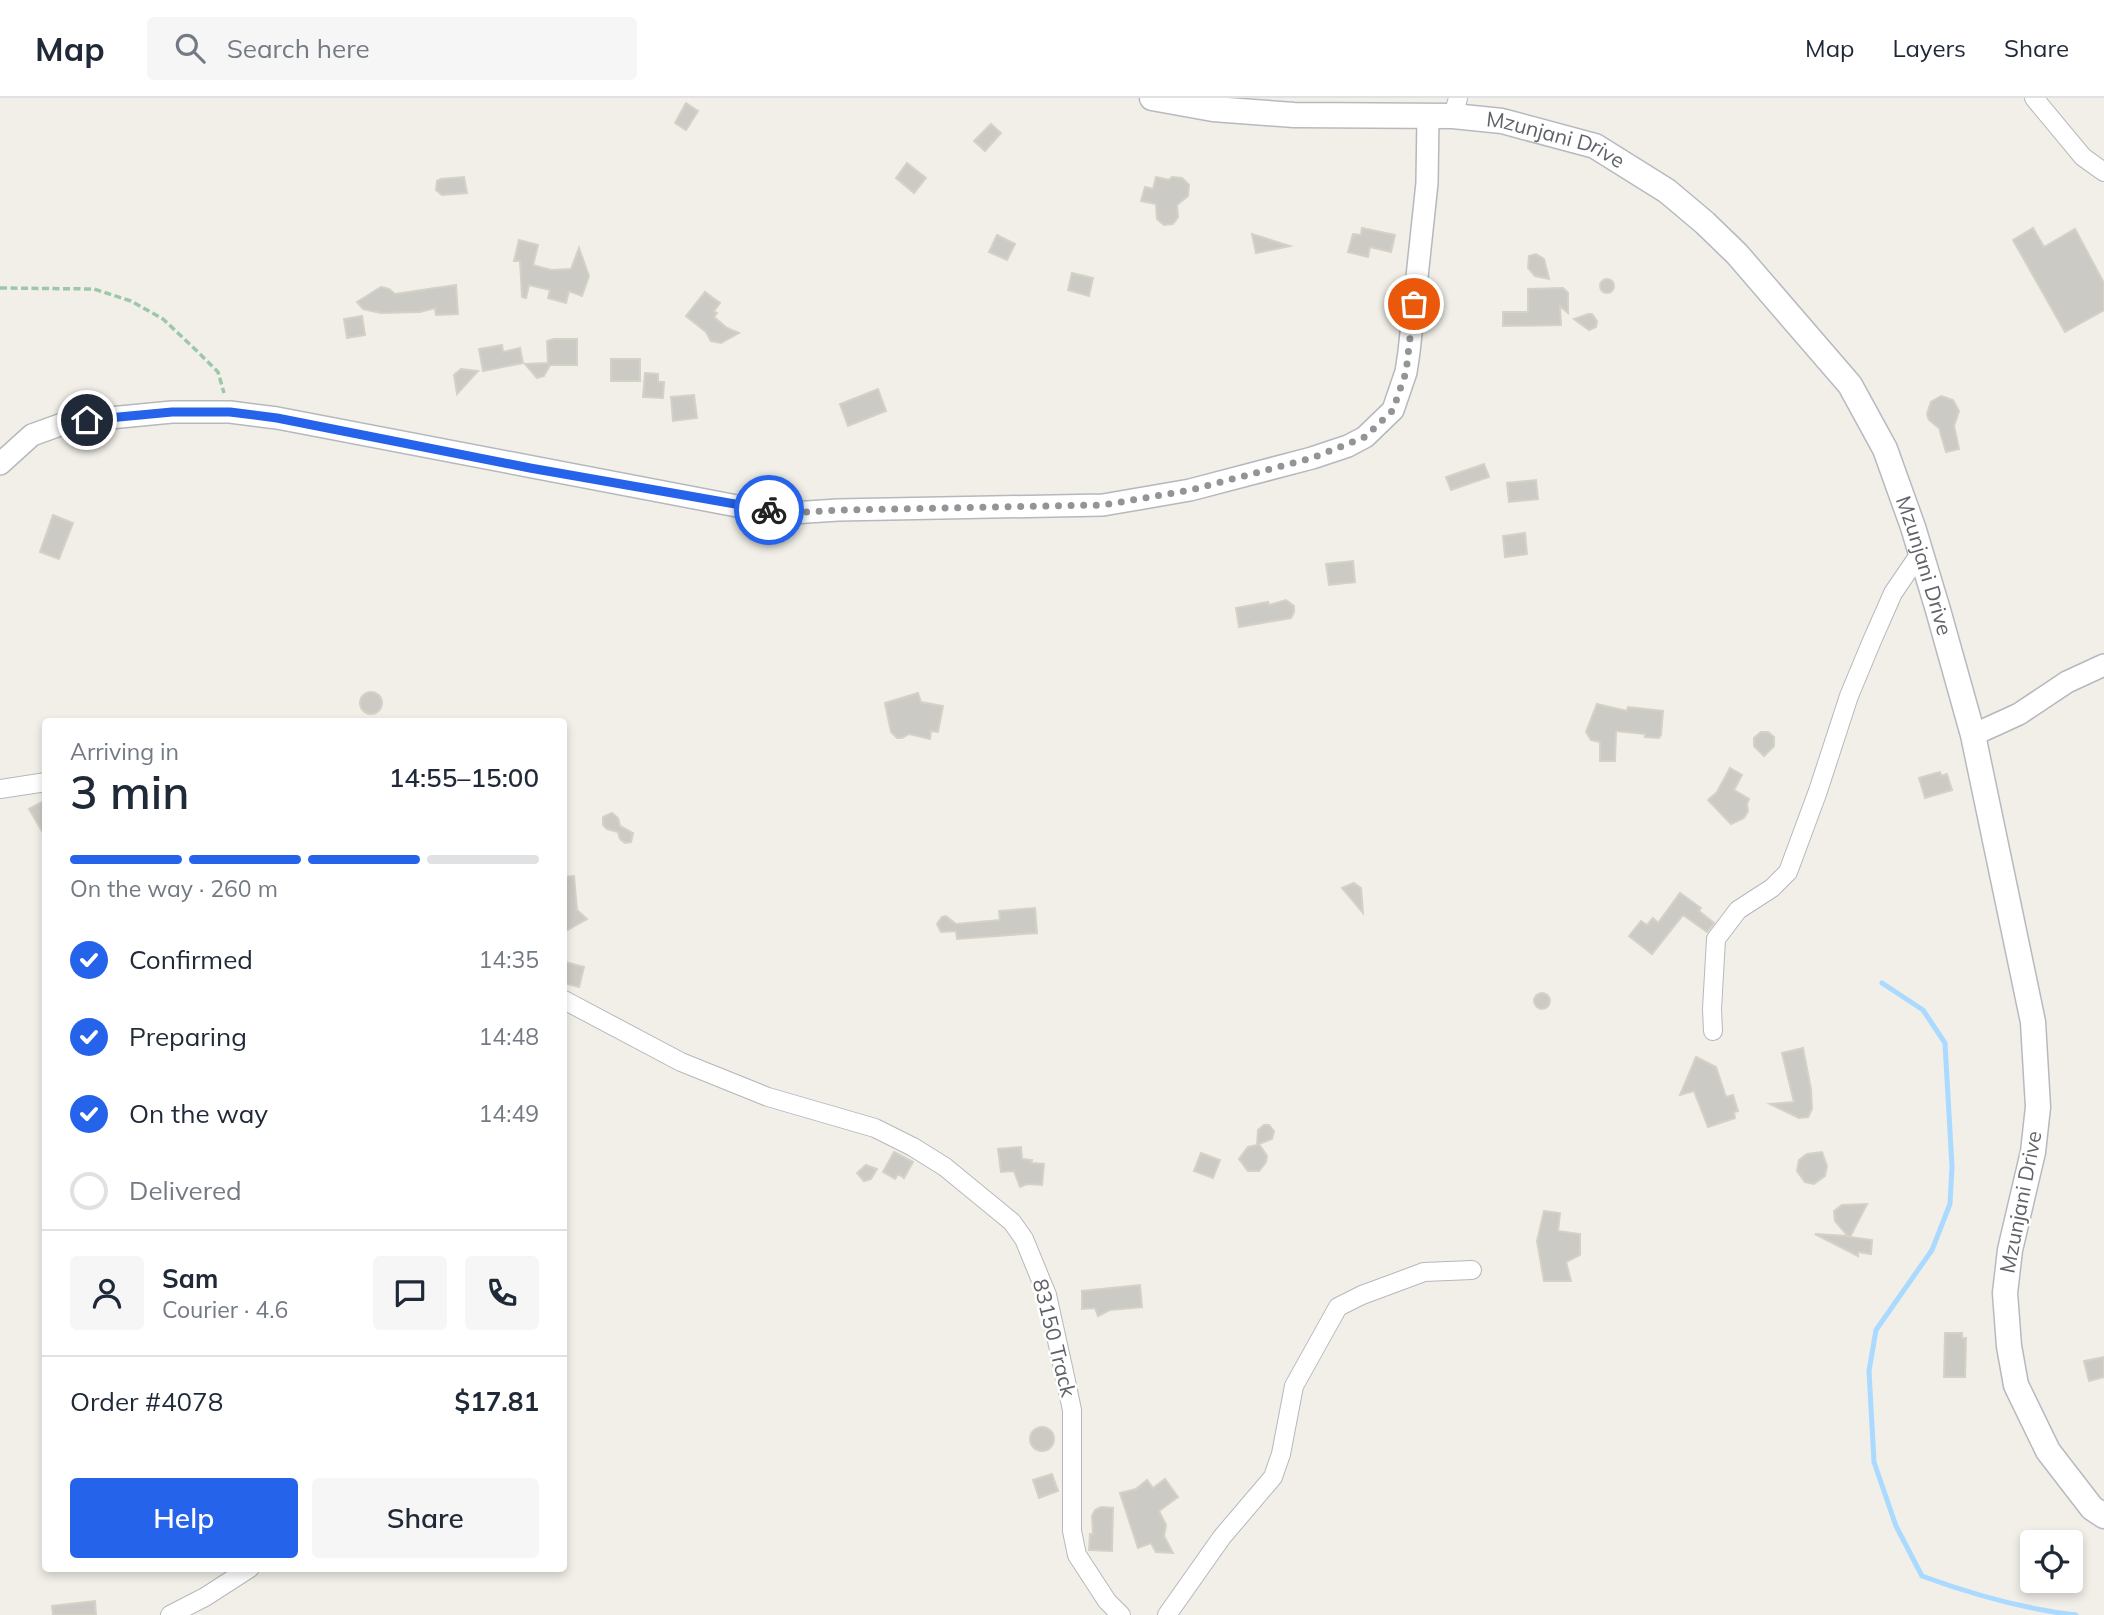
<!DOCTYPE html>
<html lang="en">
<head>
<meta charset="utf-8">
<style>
  :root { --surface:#fff; --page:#f6f6f7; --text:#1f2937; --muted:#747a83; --line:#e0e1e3; --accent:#2563eb }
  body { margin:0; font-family:Mulish,sans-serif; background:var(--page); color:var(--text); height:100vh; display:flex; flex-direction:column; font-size:26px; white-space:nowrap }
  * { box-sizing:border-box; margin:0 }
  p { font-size:23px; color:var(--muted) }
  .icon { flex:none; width:38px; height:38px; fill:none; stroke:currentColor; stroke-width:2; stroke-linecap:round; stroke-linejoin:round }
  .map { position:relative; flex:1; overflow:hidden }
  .panel { position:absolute; left:42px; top:620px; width:525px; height:854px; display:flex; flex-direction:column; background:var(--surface); border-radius:7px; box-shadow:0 4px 10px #0003 }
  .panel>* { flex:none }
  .controls { position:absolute; left:2020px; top:1432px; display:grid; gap:14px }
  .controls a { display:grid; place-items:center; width:63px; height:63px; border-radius:7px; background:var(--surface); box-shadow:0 4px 10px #0003; font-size:35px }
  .pin { position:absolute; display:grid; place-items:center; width:60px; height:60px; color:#fff; margin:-30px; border:4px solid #fff; border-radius:50%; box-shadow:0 2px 7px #0007 }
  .courier { position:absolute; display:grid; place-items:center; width:70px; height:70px; margin:-35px; border:5px solid #2563eb; border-radius:50%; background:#fff; color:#222; box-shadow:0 2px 9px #0007 }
  .headline em { font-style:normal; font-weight:600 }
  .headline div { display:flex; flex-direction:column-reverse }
  .headline { display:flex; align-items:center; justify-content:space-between; height:119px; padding:0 28px }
  h1 { font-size:46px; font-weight:600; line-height:52px }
  .bar { display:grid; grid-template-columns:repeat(4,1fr); gap:10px 7px; align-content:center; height:84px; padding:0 28px }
  .bar i { height:9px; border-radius:5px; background:var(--line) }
  .bar .active { background:var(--accent) }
  .bar p { grid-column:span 4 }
  .line { display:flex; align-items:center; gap:18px; padding:0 28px; border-top:2px solid var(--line) }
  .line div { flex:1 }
  .round { display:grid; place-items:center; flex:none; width:74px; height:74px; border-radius:7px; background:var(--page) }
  ol { padding:0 28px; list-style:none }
  li { display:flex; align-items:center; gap:21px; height:77px }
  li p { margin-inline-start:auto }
  li .icon { padding:7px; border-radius:50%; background:var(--accent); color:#fff; stroke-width:4 }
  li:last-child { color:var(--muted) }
  li i { width:38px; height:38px; border:4px solid var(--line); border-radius:50% }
  .button { display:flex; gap:14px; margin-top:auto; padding:14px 28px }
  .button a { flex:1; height:80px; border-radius:7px; background:var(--accent); color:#fff; font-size:28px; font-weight:600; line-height:80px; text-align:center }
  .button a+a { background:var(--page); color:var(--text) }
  header { display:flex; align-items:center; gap:42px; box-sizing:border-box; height:98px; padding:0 35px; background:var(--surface); border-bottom:2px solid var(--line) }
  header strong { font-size:33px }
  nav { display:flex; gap:38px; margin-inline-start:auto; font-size:24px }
  .search { width:490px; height:63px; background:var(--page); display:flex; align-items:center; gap:18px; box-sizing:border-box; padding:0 24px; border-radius:7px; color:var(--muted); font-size:26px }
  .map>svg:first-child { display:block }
</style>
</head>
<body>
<header>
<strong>Map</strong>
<div class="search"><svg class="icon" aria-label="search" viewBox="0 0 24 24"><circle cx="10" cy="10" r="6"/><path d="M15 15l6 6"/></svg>Search here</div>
<nav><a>Map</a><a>Layers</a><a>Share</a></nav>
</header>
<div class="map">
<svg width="2104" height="1517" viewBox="0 0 2104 1517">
  <rect width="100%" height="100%" fill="#f1efe8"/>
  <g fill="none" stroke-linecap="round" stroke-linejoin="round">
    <path stroke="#aadaff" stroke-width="5" d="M1882 885 1923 912 1945 945 1952 1069 1950 1106 1932 1152 1876 1232 1869 1273 1874 1364 1896 1428 1922 1478C1971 1496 2023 1511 2076 1517"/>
  </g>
  <path fill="#cccac5" stroke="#d6d1c6" stroke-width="2" d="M686 5 698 13 686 32 675 25Z
    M991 26 1001 35 985 53 974 43Z
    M907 65 926 80 914 95 896 80Z
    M464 79 467 95 442 97 436 92 437 83 441 81Z
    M1156 79 1169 82 1172 79 1182 80 1189 87 1188 98 1177 107 1178 119 1173 126 1164 127 1157 121 1156 106 1141 103 1145 89 1153 91Z
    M1362 130 1395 137 1391 154 1370 149 1368 159 1348 154 1353 136 1361 137Z
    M2033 130 2044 149 2075 131 2104 185V212L2065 234 2013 142Z
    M1252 136 1290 148 1256 155Z
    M997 137 1015 146 1007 162 989 154Z
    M519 142 538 147 533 167 551 172 571 171 579 150 589 178 582 198 569 193 566 205 548 200 550 192 529 187 526 200 522 199 520 163H514Z
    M1536 156 1544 161 1549 181 1535 178 1528 170 1529 158Z
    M1072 175 1093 180 1089 198 1068 192Z
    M1600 188a7 7 0 1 1 14 0a7 7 0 1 1-14 0Z
    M456 187 458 216 436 217 435 210 420 214 381 215 363 211 357 204 381 189 389 191 395 196Z
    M1563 190 1568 195V215L1560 208 1561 227 1503 228V214H1528V191Z
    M705 194 720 205 714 213 717 215 714 219 727 230 739 235 721 245 711 243 706 234 686 218Z
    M1588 216H1592L1597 223 1596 229 1589 232 1574 221Z
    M362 218 365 237 347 240 344 221Z
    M554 241H577V267H550L544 278 537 280 525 266 548 265 547 243Z
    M502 247 503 254 520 250 523 265 483 273 479 251Z
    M611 261H640V283H611Z
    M461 271 478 273 457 296 454 277Z
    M645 275 658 276V284H664L663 300 643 299Z
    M878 291 886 313 848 328 840 306Z
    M694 297 697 320 673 323 671 299Z
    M1941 298 1953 302 1959 313 1954 328 1959 351 1946 354 1939 330 1929 322 1927 316 1931 304Z
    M1484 366 1489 379 1451 392 1446 379Z
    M1536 382 1538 401 1509 404 1507 385Z
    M53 417 73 425 59 461 40 454Z
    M1525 435 1527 456 1505 459 1503 438Z
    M1353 463 1355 484 1329 487 1326 466Z
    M1286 502 1294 508V514L1291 520 1239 529 1236 510 1268 504 1269 507Z
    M360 605a11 11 0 1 1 22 0a11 11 0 1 1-22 0Z
    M918 595 921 604 943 608 938 634 931 633 930 641 909 636 902 640H897L891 634 885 605Z
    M1597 606 1627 613 1628 609 1663 613 1661 637 1659 640 1645 639V636L1616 633 1615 663H1600V644L1591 642 1586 634Z
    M1761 634H1768L1774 639V648L1764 658 1754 648V640Z
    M1730 670 1742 677 1734 692 1749 701 1747 706 1748 713 1744 720 1731 726 1708 702 1717 694Z
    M1940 674 1941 678 1947 676 1952 692 1925 700 1919 680Z
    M46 702V740L29 711Z
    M612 715 618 720 620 728 633 735 631 744 625 745 620 741 618 734 607 731 603 727V719Z
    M574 778 577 812 587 821 564 834V779Z
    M1354 785 1361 790 1363 815 1342 790Z
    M1680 795 1701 810 1699 813 1714 825 1707 834 1683 817 1652 856 1629 838 1641 823 1647 827 1653 820 1658 825Z
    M1035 810 1037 835 957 841 956 833 941 834 937 826 942 819 946 818 956 826 1000 822 999 813Z
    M565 864 584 869 579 889 564 885Z
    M1534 903a8 8 0 1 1 16 0a8 8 0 1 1-16 0Z
    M1803 950 1811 991 1812 1011 1808 1019 1799 1020 1770 1006 1794 1004 1782 955Z
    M1696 959 1716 969 1726 999 1733 997 1738 1013 1734 1014 1735 1020 1708 1029 1694 993 1680 997Z
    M1264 1027H1269L1274 1033 1272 1041 1259 1046 1267 1058 1266 1064 1259 1073H1248L1239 1061 1248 1049 1257 1047 1258 1032Z
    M1021 1049 1022 1061 1032 1062 1031 1065 1044 1066 1042 1087 1027 1086 1020 1089 1014 1073 1001 1074 998 1051Z
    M894 1054 913 1064 904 1080 898 1076 895 1081 883 1074Z
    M1822 1054 1827 1068 1825 1078 1814 1086 1805 1084 1797 1073 1799 1062 1807 1056Z
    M1201 1055 1220 1062 1213 1080 1194 1073Z
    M866 1067 877 1071 871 1081 864 1083 857 1075Z
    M1867 1106 1850 1139 1872 1142 1871 1156 1858 1154V1158L1815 1136 1848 1138 1835 1123 1834 1113 1842 1107Z
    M1544 1113 1560 1115 1558 1133 1580 1136V1157L1566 1164 1571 1183H1544L1537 1143Z
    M1140 1187 1142 1209 1110 1212 1098 1218 1095 1210 1082 1211V1193Z
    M1945 1235H1962V1240H1966L1965 1279H1944Z
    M2104 1259V1279L2089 1283 2084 1263Z
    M1030 1341a12 12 0 1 1 24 0a12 12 0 1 1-24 0Z
    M1052 1376 1058 1393 1039 1400 1033 1382Z
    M1165 1381 1178 1399 1159 1413 1166 1427 1164 1438 1173 1455 1156 1454 1151 1445 1138 1450 1120 1395 1136 1391 1147 1382 1153 1390Z
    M1101 1409 1113 1410 1112 1453 1089 1452 1090 1436H1093L1092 1418 1095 1412Z
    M95 1503 96 1517H53L52 1508Z"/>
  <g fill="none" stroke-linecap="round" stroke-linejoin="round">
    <g stroke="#b5b8bc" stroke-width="20">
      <path id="minor" d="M2034 0 2083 59 2104 74
        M1453 18 1458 0
        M0 691 46 684
        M564 902 681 964 768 999 875 1030 913 1049 945 1069 1012 1124 1024 1141 1047 1197 1064 1274 1072 1312V1433L1077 1457 1107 1503 1121 1517
        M1713 933 1712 911 1716 841 1738 812 1772 790 1788 774 1818 693 1849 598 1871 545 1893 495 1921 454
        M170 1517 205 1499 250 1470
        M1167 1517 1222 1439 1273 1379 1281 1356 1294 1288 1338 1209 1362 1197 1424 1174 1472 1172"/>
    </g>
    <g stroke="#b5b8bc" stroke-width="24">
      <path id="tertiary" d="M0 366 32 337 68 324 172 314H230L277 320 742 409 792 415 838 412 1103 407 1190 392 1312 360 1348 348 1365 339 1393 312 1406 274 1409 254 1427 85 1428 18
        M1973 637 2019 616 2067 584 2104 567"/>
    </g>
    <g stroke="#b6babf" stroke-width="27">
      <g id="secondary">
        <path id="s1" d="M1152 0 1213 11 1294 17 1453 18 1502 23 1595 48 1667 93 1705 125 1737 156 1850 287 1885 351 1913 429 1938 512 1973 637 2033 924 2038 1009 2033 1054 2010 1152 2005 1195 2009 1248 2016 1287 2048 1353 2092 1410 2104 1418"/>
      </g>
    </g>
    <path stroke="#9cc7a9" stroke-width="3.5" stroke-dasharray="7 3.5" stroke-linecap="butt" d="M0 190 94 191 131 203 163 221 198 254 218 274 224 295"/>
    <use href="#minor" stroke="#fff" stroke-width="18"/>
    <use href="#tertiary" stroke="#fff" stroke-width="21"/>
    <use href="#secondary" stroke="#fff" stroke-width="24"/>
  </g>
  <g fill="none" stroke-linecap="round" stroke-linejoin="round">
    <path stroke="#929495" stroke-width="7" stroke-dasharray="0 12.6" d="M769 412 792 415 838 412 1103 407 1191 392 1312 360 1365 339 1393 312 1406 274 1414 206"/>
    <path stroke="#2563eb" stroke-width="9" d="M87 322 172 314H230L277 320 530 370 769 412"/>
  </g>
  <g text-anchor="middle" stroke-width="5" stroke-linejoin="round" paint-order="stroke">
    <g font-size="21" fill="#5f6368" stroke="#fff">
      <text dy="7" stroke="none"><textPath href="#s1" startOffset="408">Mzunjani Drive</textPath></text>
      <text dy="7" stroke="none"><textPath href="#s1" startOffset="996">Mzunjani Drive</textPath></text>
      <text transform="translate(2021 1104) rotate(-79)" y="7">Mzunjani Drive</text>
      <text transform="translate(1054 1240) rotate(76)" y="7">83150 Track</text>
    </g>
  </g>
</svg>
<div class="controls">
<a><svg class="icon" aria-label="locate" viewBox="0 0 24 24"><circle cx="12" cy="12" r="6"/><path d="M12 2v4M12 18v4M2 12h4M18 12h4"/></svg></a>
</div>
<div class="pin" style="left:1414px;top:206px;background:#ea580c"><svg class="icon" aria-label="bag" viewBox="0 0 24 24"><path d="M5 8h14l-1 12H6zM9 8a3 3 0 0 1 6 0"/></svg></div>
<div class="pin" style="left:87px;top:322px;background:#1f2937"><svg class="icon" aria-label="home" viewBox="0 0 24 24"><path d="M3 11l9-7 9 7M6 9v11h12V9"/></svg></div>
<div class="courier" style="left:769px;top:412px"><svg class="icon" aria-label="bike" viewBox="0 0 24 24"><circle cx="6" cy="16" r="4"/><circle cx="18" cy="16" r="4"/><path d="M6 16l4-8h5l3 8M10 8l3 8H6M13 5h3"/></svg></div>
<section class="panel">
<div class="headline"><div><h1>3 min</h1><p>Arriving in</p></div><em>14:55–15:00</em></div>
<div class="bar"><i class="active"></i><i class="active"></i><i class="active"></i><i></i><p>On the way · 260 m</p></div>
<ol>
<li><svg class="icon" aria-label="check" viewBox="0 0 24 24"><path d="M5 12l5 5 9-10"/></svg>Confirmed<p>14:35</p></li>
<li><svg class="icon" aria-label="check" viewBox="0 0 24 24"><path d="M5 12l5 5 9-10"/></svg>Preparing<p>14:48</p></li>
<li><svg class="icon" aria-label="check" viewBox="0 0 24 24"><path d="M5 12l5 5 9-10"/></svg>On the way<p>14:49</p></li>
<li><i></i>Delivered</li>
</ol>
<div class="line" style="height:126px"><a class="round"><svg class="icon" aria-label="person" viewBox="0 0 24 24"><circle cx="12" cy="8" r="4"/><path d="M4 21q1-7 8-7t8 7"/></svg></a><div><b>Sam</b><p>Courier · 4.6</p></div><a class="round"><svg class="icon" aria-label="chat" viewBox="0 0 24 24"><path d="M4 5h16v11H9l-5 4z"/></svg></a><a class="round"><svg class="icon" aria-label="phone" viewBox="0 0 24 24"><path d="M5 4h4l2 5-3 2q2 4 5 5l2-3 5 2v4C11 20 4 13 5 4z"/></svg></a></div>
<div class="line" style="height:91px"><div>Order #4078</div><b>$17.81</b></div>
<div class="button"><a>Help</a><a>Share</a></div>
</section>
</div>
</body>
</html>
